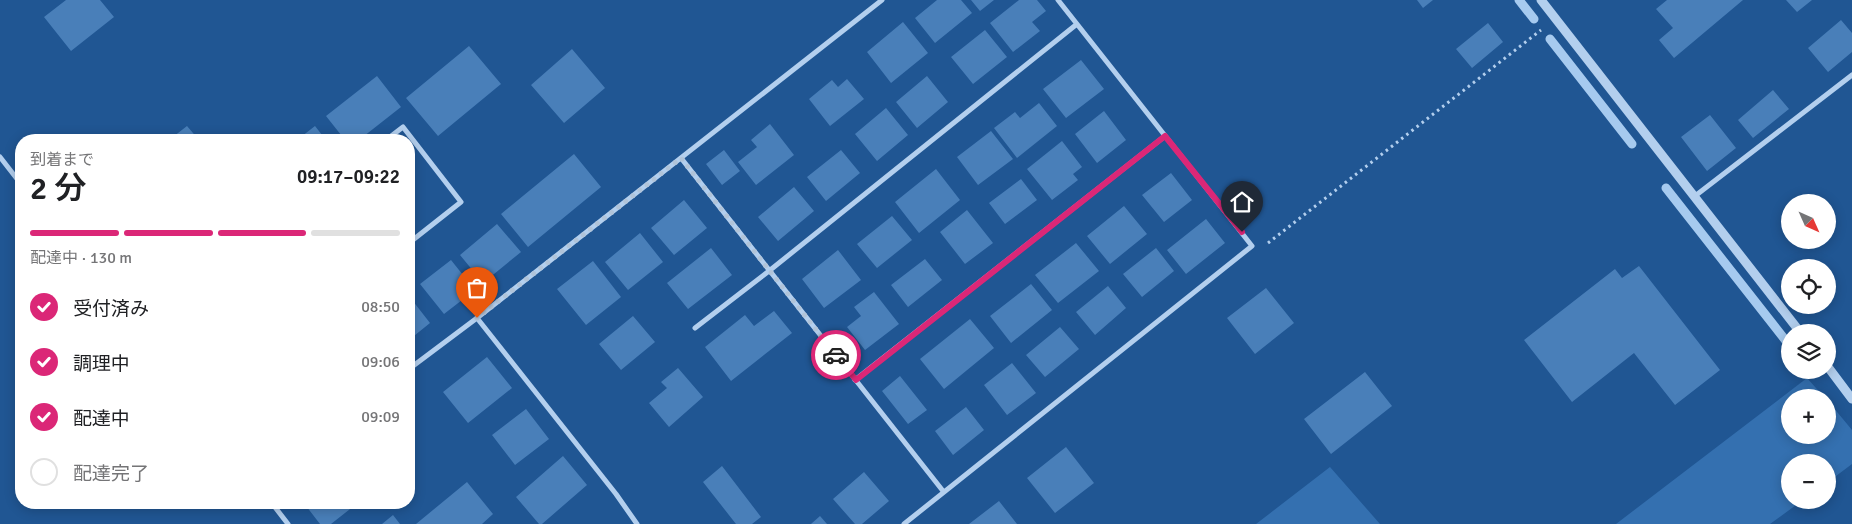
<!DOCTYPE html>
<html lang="ja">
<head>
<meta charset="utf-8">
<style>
  :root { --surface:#fff; --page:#f6f6f6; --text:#202124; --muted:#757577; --line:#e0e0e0; --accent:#db2777 }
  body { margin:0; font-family:Signika,"Noto Sans JP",sans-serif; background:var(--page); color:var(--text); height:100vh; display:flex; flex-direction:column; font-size:19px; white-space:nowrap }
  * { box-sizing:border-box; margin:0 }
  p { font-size:16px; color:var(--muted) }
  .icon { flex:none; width:28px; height:28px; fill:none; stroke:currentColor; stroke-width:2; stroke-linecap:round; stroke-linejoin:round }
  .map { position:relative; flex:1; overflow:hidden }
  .side { position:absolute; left:15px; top:134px; width:400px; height:375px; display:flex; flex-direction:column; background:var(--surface); border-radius:20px; box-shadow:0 2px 12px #0003 }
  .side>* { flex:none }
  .needle { width:32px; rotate:135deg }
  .controls { position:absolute; left:1781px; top:194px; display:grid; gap:10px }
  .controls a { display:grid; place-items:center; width:55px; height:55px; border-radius:50%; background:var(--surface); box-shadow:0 2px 12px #0003; font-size:25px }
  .pin { position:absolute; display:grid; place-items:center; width:42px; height:42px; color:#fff; margin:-51px -21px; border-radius:50% 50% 50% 0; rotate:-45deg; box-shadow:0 0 5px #0007 }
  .pin .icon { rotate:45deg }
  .courier { position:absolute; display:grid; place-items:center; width:50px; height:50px; margin:-25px; border:4px solid #db2777; border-radius:50%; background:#fff; color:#222; box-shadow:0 1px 6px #0007 }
  .headline em { font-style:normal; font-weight:600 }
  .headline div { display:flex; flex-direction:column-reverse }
  .headline { display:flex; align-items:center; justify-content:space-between; height:85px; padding:0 15px }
  h1 { font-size:32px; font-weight:600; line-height:38px }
  .bar { display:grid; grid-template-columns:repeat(4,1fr); gap:8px 5px; align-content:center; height:60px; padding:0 15px }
  .bar i { height:6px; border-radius:4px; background:var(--line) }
  .bar .active { background:var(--accent) }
  .bar p { grid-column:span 4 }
  ol { padding:0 15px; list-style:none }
  li { display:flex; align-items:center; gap:15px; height:55px }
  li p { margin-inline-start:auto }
  li .icon { padding:5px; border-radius:50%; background:var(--accent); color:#fff; stroke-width:4 }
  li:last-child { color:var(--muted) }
  li i { width:28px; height:28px; border:2px solid var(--line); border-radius:50% }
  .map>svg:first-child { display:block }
</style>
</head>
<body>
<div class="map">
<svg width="1852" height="524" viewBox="0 0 1852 524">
  <rect width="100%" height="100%" fill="#205693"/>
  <path fill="#3470b0" d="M1807 378 1824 397 1790 398V435H1828V401L1852 430V464L1828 482V462H1790V500H1803L1770 524H1616Z
    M1330 467 1380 524H1256Z"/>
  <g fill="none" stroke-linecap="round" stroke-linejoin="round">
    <path stroke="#a6caef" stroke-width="9" d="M1519 0 1534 19
      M1550 39 1632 144
      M1666 188 1790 346"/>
  </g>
  <path fill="#497fb9" d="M66 0H100L114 17 71 51 44 17Z
    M937 0H961L972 13 935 43 915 18Z
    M971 0H994L980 11Z
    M1019 0H1037L1046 11 1032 22 1040 31 1013 52 990 23Z
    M1417 0H1433L1423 8Z
    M1667 0H1743L1674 58 1659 40 1673 28 1656 9Z
    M1786 0H1812L1797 12Z
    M1841 20 1852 33V52L1828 72 1808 48Z
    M903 22 928 53 891 83 867 52Z
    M1488 23 1503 42 1472 68 1456 49Z
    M985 30 1007 57 973 84 951 57Z
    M469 46 501 84 438 136 406 98Z
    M572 49 605 88 564 123 531 85Z
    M1081 60 1104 89 1066 118 1043 89Z
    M377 76 401 107 359 140H345L326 116Z
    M927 76 948 102 917 128 896 102Z
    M847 79 864 99 830 126 809 99 832 80 838 87Z
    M1773 90 1789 109 1753 138 1738 120Z
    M1039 103 1057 126 1017 158 994 128 1015 112 1020 118Z
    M886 108 908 135 877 161 855 134Z
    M1104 111 1126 140 1097 163 1075 134Z
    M1710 115 1736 148 1707 171 1681 137Z
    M770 124 794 155 756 185 738 162 757 147 751 140Z
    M187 126 199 140H169Z
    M315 126 326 140H297Z
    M991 131 1013 159 978 185 957 157Z
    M113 134 118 140H105Z
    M1062 141 1082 167 1073 174 1078 180 1052 200 1027 169Z
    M724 150 740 171 722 185 706 164Z
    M841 150 860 173 826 201 807 177Z
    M574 154 601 187 528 247 501 214Z
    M936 169 960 200 919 233 895 202Z
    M1171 173 1192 200 1164 222 1142 195Z
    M1021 179 1037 200 1005 224 989 203Z
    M794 187 814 211 778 241 758 217Z
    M684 200 707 228 674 255 651 228Z
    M1124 206 1147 234 1110 264 1087 236Z
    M967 210 993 243 965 264 940 232Z
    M892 216 912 240 877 268 857 244Z
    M1206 219 1225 243 1186 274 1167 250Z
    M497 224 521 252 483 283 460 255Z
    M640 233 663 262 628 290 605 262Z
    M1076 243 1099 271 1058 303 1035 275Z
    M711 248 732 275 688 309 667 283Z
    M1156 248 1174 271 1142 297 1123 274Z
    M838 250 861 280 824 308 802 279Z
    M925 259 942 280 908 307 891 285Z
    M451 260 475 290 444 314 420 284Z
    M593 261 621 297 586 325 557 289Z
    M1639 266 1720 370 1675 405 1634 353 1572 402 1524 340 1615 269 1622 278Z
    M1031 284 1052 310 1011 343 990 316Z
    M1108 286 1126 308 1095 335 1076 312Z
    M1266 288 1294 323 1255 354 1227 318Z
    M874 292 899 324 865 350 847 327 861 316 854 307Z
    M409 296 430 323 409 340Z
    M774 311 792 333 731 381 705 347 745 315 754 326Z
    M633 316 655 342 621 370 599 344Z
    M970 319 994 348 944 389 920 359Z
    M1060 327 1079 349 1045 377 1026 355Z
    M487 357 512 388 468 423 443 392Z
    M1012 363 1036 393 1007 415 984 385Z
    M678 368 703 397 669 427 649 403 667 388 661 382Z
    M1365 372 1392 406 1331 454 1304 419Z
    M900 376 927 410 908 424 882 391Z
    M966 407 984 430 953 455 935 431Z
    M526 409 549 439 515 465 492 435Z
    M1066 447 1094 483 1055 513 1027 478Z
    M563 456 587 485 542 524H539L516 497Z
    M722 466 761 517 752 524H736L703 482Z
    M864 472 889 501 862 524H855L833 499Z
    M467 482 493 514 482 524H416Z
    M999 501 1017 524H969Z
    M303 502H359L331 524H320Z
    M393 515 400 524H382Z
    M820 516 827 524H811Z"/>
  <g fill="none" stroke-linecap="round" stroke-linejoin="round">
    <path stroke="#b3cfee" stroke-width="3" stroke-dasharray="2.5 4" stroke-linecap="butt" d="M1268 243 1541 30"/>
    <path stroke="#b3cfee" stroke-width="5" d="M386 140 403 127 461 202 409 243
      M0 157 21 184
      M681 158 943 491
      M1695 196 1852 75
      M477 318 616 494 637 524
      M695 328 769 271 1077 24
      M409 369 477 318 882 0
      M855 380 1165 136
      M271 502 288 524
      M904 524 1252 246 1058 0"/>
    <path stroke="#b3cfee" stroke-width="9" d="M1541 0 1800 332
      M1828 367 1852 399"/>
  </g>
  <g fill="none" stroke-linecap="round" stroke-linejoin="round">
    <path stroke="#b1c4d9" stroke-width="5" stroke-dasharray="0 9" d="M477 318 681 158 836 355"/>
    <path stroke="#db2777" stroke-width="6" d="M836 355 856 380 1165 136 1242 232"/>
  </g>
</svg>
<div class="controls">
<a><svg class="needle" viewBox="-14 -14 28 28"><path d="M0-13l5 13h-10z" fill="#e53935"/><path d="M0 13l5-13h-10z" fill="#757577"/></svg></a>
<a><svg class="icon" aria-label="locate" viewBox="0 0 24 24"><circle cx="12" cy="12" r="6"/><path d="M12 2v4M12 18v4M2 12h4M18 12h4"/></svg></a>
<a><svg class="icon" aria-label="layers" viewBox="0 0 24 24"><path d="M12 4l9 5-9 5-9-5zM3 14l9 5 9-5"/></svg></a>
<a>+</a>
<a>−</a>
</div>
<div class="pin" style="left:477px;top:318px;background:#ea580c"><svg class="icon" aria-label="bag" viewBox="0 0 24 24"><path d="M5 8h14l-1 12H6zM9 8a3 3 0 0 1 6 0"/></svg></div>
<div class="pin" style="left:1242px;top:232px;background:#1f2937"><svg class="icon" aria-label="home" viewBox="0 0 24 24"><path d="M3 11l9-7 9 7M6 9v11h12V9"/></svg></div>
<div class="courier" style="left:836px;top:355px"><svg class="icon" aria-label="car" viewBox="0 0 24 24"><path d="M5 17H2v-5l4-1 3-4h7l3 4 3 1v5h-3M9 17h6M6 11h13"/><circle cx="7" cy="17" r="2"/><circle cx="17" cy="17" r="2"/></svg></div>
<section class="side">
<div class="headline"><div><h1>2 分</h1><p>到着まで</p></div><em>09:17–09:22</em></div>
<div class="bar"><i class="active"></i><i class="active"></i><i class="active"></i><i></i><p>配達中 · 130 m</p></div>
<ol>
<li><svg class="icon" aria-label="check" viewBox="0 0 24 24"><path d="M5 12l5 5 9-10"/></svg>受付済み<p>08:50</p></li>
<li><svg class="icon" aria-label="check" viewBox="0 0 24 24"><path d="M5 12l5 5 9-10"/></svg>調理中<p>09:06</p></li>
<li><svg class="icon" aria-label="check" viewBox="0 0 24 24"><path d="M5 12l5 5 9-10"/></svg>配達中<p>09:09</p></li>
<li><i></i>配達完了</li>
</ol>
</section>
</div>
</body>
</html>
